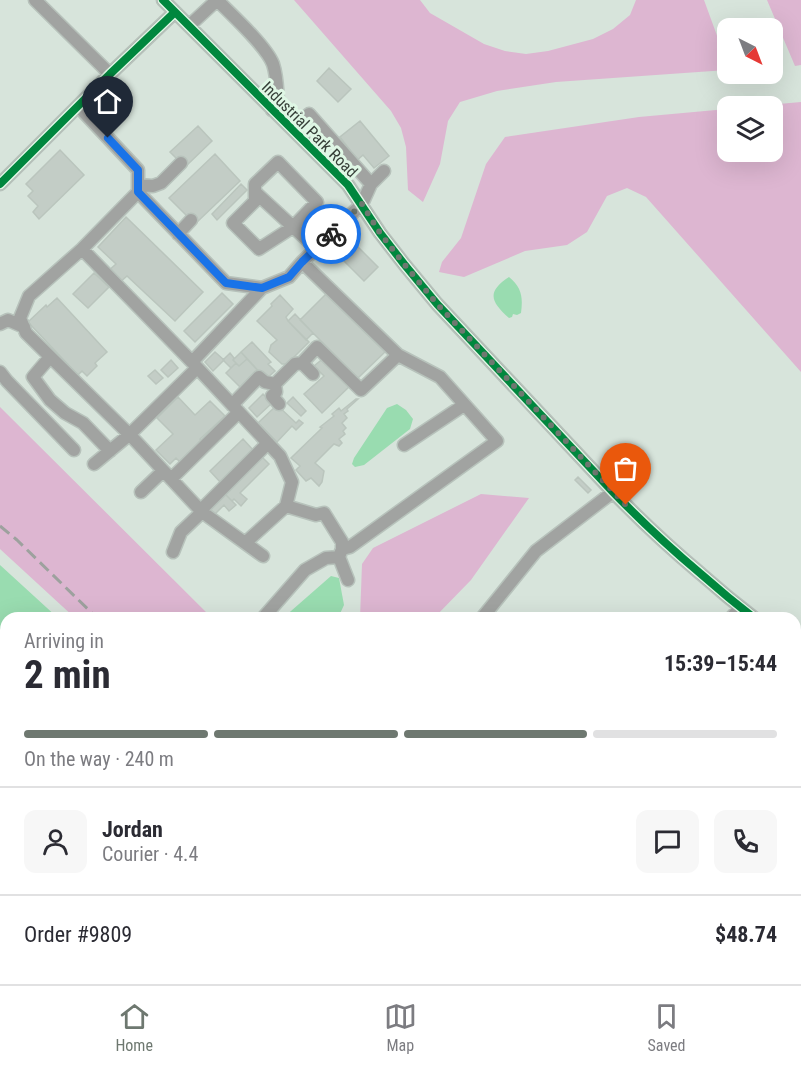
<!DOCTYPE html>
<html lang="en">
<head>
<meta charset="utf-8">
<style>
  :root { --surface:#fff; --page:#f7f7f7; --text:#2b2b33; --muted:#7c7c81; --line:#e1e1e2; --accent:#6e7870 }
  body { margin:0; font-family:"Roboto Condensed",sans-serif; background:var(--page); color:var(--text); height:100vh; display:flex; flex-direction:column; font-size:22px; white-space:nowrap }
  * { box-sizing:border-box; margin:0 }
  p { font-size:20px; color:var(--muted) }
  .icon { flex:none; width:33px; height:33px; fill:none; stroke:currentColor; stroke-width:2; stroke-linecap:round; stroke-linejoin:round }
  .map { position:relative; flex:1; overflow:hidden }
  .side { position:absolute; left:0px; top:612px; width:801px; height:372px; display:flex; flex-direction:column; background:var(--surface); border-radius:18px 18px 0 0; box-shadow:0 6px 24px #0002 }
  .side>* { flex:none }
  .needle { width:39px; rotate:138deg }
  .fabs { position:absolute; left:717px; top:18px; display:grid; gap:12px }
  .fabs a { display:grid; place-items:center; width:66px; height:66px; border-radius:12px; background:var(--surface); box-shadow:0 6px 24px #0002; font-size:30px }
  .pin { position:absolute; display:grid; place-items:center; width:51px; height:51px; color:#fff; margin:-62px -26px; border-radius:50% 50% 50% 0; rotate:-45deg; box-shadow:0 0 6px #0007 }
  .pin .icon { rotate:45deg }
  .courier { position:absolute; display:grid; place-items:center; width:60px; height:60px; margin:-30px; border:4px solid #1a73e8; border-radius:50%; background:#fff; color:#222; box-shadow:0 2px 8px #0007 }
  .headline em { font-style:normal; font-weight:700 }
  .headline div { display:flex; flex-direction:column-reverse }
  .headline { display:flex; align-items:center; justify-content:space-between; height:102px; padding:0 24px }
  h1 { font-size:39px; font-weight:700; line-height:45px }
  .bar { display:grid; grid-template-columns:repeat(4,1fr); gap:9px 6px; align-content:center; height:72px; padding:0 24px }
  .bar i { height:8px; border-radius:4px; background:var(--line) }
  .bar .selected { background:var(--accent) }
  .bar p { grid-column:span 4 }
  .line { display:flex; align-items:center; gap:15px; padding:0 24px; border-top:2px solid var(--line) }
  .line div { flex:1 }
  .round { display:grid; place-items:center; flex:none; width:63px; height:63px; border-radius:12px; background:var(--page) }
  .tabs { display:flex; justify-content:space-around; align-items:center; height:84px; border-top:2px solid var(--line); background:var(--surface); font-size:16px; color:var(--muted) }
  .tabs a { display:grid; justify-items:center; gap:3px }
  .tabs .selected { color:var(--accent) }
  .map>svg:first-child { display:block }
</style>
</head>
<body>
<div class="map">
<svg width="801" height="984" viewBox="0 0 801 984">
  <rect width="100%" height="100%" fill="#d7e4db"/>
  <path fill="#ddb6d1" d="M294 0H420L430 13 484 44 505 51 526 54 548 51 593 39 613 29 630 15 636 0H704L727 63V70L556 82 497 91 460 102 448 121 440 164 423 202 408 190 406 147 401 128 391 111Z
    M767 0H801V65L795 66Z
    M801 102V372L646 197 627 188 607 196 587 232 567 245 525 251 464 277 439 272 442 262 461 238 486 164 505 137 639 117 727 109 728 152H772V106H755Z
    M0 407 212 618H75L0 549Z
    M481 494 529 498 471 580 434 618H360L362 564 373 548Z
    M435 978H542L546 984H438Z"/>
  <path fill="#99dcb0" d="M509 277C522 288 523 297 521 313L517 315 513 314 512 317 509 318C491 302 486 292 509 277Z
    M397 404 406 410 413 419 410 429 364 465 355 467 352 464 354 458 387 408Z
    M0 565 58 618H6V884L0 876Z
    M331 576 339 578 344 605 338 618H283Z
    M139 978H420L425 984H146Z"/>
  <g fill="none" stroke-linecap="round" stroke-linejoin="round">
    <path stroke="#99dcb0" stroke-width="3" d="M0 914 6 913"/>
  </g>
  <path fill="#c3cdc6" stroke="#bac5bd" stroke-width="1.5" d="M329 68 351 89 338 102 317 81Z
    M360 121 389 156 374 168 363 155 354 163 346 153 350 150 340 137Z
    M198 126 212 141 185 167 170 152Z
    M60 150 84 175 39 219 33 212 38 206 28 196 33 191 26 184Z
    M215 154 240 181 195 224 169 198Z
    M241 184 247 190 217 220 212 214Z
    M126 217 203 292 175 321 127 276 119 283 107 272 116 264 98 247Z
    M350 239 378 267 364 281 336 253Z
    M94 273 109 287 88 308 73 294Z
    M329 291 387 350 358 378 300 320Z
    M222 293 233 304 195 342 184 331Z
    M280 295 293 309 286 317 288 321 309 342 287 364H282L269 352 271 345 277 340 257 321 272 306 271 304Z
    M57 298 107 352 95 363 97 366 87 376 82 371 78 375 28 322 46 305 47 307Z
    M295 314 313 333 306 340 288 321Z
    M252 342 271 362 268 364 275 371 266 379 241 352Z
    M215 352 224 360 213 371 205 362Z
    M241 352 247 359 239 366 233 360Z
    M230 353 234 358 233 360 236 363 231 368 223 360Z
    M325 357 352 384 322 413 304 394 324 376 314 366Z
    M247 359 259 372 242 389 226 373 236 363 239 366Z
    M171 360 178 368 168 377 161 370Z
    M155 370 163 378 156 384 148 376Z
    M263 394 272 403 257 417 249 408Z
    M178 397 195 415 210 401 225 416 200 439 202 442 181 463 176 458 170 464 156 450 173 434 157 418Z
    M293 397 306 411 301 416 287 403Z
    M356 399H358L347 409 348 411 344 414 347 418 342 423 346 428 343 431 345 434 339 439 342 443 339 446 334 444 315 463 324 471 322 482 319 486 311 478 306 481 296 470 300 466 291 458 322 428 320 427 334 416 332 414 339 408 341 411Z
    M277 405 296 423 299 420 303 423 296 430 292 426 277 442 258 423Z
    M243 439 254 451 221 483 210 471Z
    M262 457 269 464 240 493 247 499 241 506 234 499 232 501 225 494Z
    M578 477 591 490 588 493 575 480Z
    M223 492 236 505 229 511 224 505 214 515 207 508Z
    M801 710V720L796 726 795 717Z
    M29 978H64L62 980 66 984H27L31 980Z
    M603 978H609L612 984H593Z"/>
  <g fill="none" stroke-linecap="round" stroke-linejoin="round">
    <g stroke="#b7c2bb" stroke-width="15">
      <path id="minor" d="M35 0 110 74
        M163 0 348 185 380 233 404 264 437 304 613 492C641 521 670 548 701 574 718 589 736 604 754 618
        M217 0C232 15 266 46 273 64 277 76 277 89 278 101L272 110
        M190 25 217 0
        M78 106 138 170V192L226 283 262 288 289 277 302 262 362 204 371 184 309 114 293 130
        M278 162 317 202 293 227 259 249 233 223 255 201V184Z
        M0 184 110 74 175 12
        M371 184 384 171
        M138 185 153 186 161 183 181 163
        M138 192 82 249 29 296 20 318 26 333 131 436 202 512 263 556
        M255 192 316 248
        M178 234 191 220
        M82 249 192 362 262 288
        M0 324 8 320 24 327
        M50 357 33 377 50 400 65 413 83 423 110 451
        M192 362 280 456 292 482 286 506 245 543
        M0 372 7 381 74 450
        M313 374 302 363 317 347 361 390 398 355
        M275 384 295 364 302 363
        M232 405 259 377 265 382 275 384 276 392 272 396 279 404
        M404 445 464 405
        M94 464 129 435 197 368
        M171 479 239 412
        M141 492 163 471
        M286 506 316 515 324 513 342 542V549L350 547 497 441 440 377 398 355 302 262
        M200 511 268 443
        M173 552 181 532 202 512
        M339 557 348 580
        M263 618 305 570 326 558 339 557 342 549
        M482 618 536 551 613 492
        M731 618 740 608
        M795 647 801 652
        M795 802 801 809
        M680 978 684 984"/>
    </g>
    <use href="#minor" stroke="#a1a3a1" stroke-width="12"/>
    <path stroke="#9da19e" stroke-width="3" stroke-dasharray="12 6" stroke-linecap="butt" d="M0 526 17 540 97 618
      M464 978 469 984"/>
    <g stroke="#dff7e5" stroke-width="11">
      <path id="cycleway" d="M163 0 348 185 380 233 404 264 437 304 613 492C641 521 670 548 701 574 718 589 736 604 754 618
        M0 184 110 74 175 12"/>
    </g>
    <use href="#cycleway" stroke="#00873e" stroke-width="8"/>
  </g>
  <g fill="none" stroke-linecap="round" stroke-linejoin="round">
    <path stroke="#6e7870" stroke-width="6" stroke-dasharray="0 10.8" d="M331 234 362 204 380 233 404 264 437 304 626 505"/>
    <path stroke="#1a73e8" stroke-width="8" d="M108 138 138 170V192L226 283 262 288 289 277 302 262 331 234"/>
  </g>
  <g text-anchor="middle" stroke-width="6" stroke-linejoin="round" paint-order="stroke">
    <g font-size="16" fill="#353e37" stroke="#dff7e5">
      <text transform="translate(310 129) rotate(45)" y="6">Industrial Park Road</text>
    </g>
  </g>
</svg>
<div class="fabs">
<a><svg class="needle" viewBox="-14 -14 28 28"><path d="M0-13l5 13h-10z" fill="#e53935"/><path d="M0 13l5-13h-10z" fill="#7c7c81"/></svg></a>
<a><svg class="icon" aria-label="layers" viewBox="0 0 24 24"><path d="M12 4l9 5-9 5-9-5zM3 14l9 5 9-5"/></svg></a>
</div>
<div class="pin" style="left:626px;top:505px;background:#ea580c"><svg class="icon" aria-label="bag" viewBox="0 0 24 24"><path d="M5 8h14l-1 12H6zM9 8a3 3 0 0 1 6 0"/></svg></div>
<div class="pin" style="left:108px;top:138px;background:#1f2937"><svg class="icon" aria-label="home" viewBox="0 0 24 24"><path d="M3 11l9-7 9 7M6 9v11h12V9"/></svg></div>
<div class="courier" style="left:331px;top:234px"><svg class="icon" aria-label="bike" viewBox="0 0 24 24"><circle cx="6" cy="16" r="4"/><circle cx="18" cy="16" r="4"/><path d="M6 16l4-8h5l3 8M10 8l3 8H6M13 5h3"/></svg></div>
<section class="side">
<div class="headline"><div><h1>2 min</h1><p>Arriving in</p></div><em>15:39–15:44</em></div>
<div class="bar"><i class="selected"></i><i class="selected"></i><i class="selected"></i><i></i><p>On the way · 240 m</p></div>
<div class="line" style="height:108px"><a class="round"><svg class="icon" aria-label="person" viewBox="0 0 24 24"><circle cx="12" cy="8" r="4"/><path d="M4 21q1-7 8-7t8 7"/></svg></a><div><b>Jordan</b><p>Courier · 4.4</p></div><a class="round"><svg class="icon" aria-label="chat" viewBox="0 0 24 24"><path d="M4 5h16v11H9l-5 4z"/></svg></a><a class="round"><svg class="icon" aria-label="phone" viewBox="0 0 24 24"><path d="M5 4h4l2 5-3 2q2 4 5 5l2-3 5 2v4C11 20 4 13 5 4z"/></svg></a></div>
<div class="line" style="height:78px"><div>Order #9809</div><b>$48.74</b></div>
</section>
</div>
<nav class="tabs">
<a class="selected"><svg class="icon" aria-label="home" viewBox="0 0 24 24"><path d="M3 11l9-7 9 7M6 9v11h12V9"/></svg>Home</a>
<a><svg class="icon" aria-label="map" viewBox="0 0 24 24"><path d="M3 6l6-2 6 2 6-2v14l-6 2-6-2-6 2zM9 4v14M15 6v14"/></svg>Map</a>
<a><svg class="icon" aria-label="saved" viewBox="0 0 24 24"><path d="M7 4h10v16l-5-4-5 4z"/></svg>Saved</a>
</nav>
</body>
</html>
